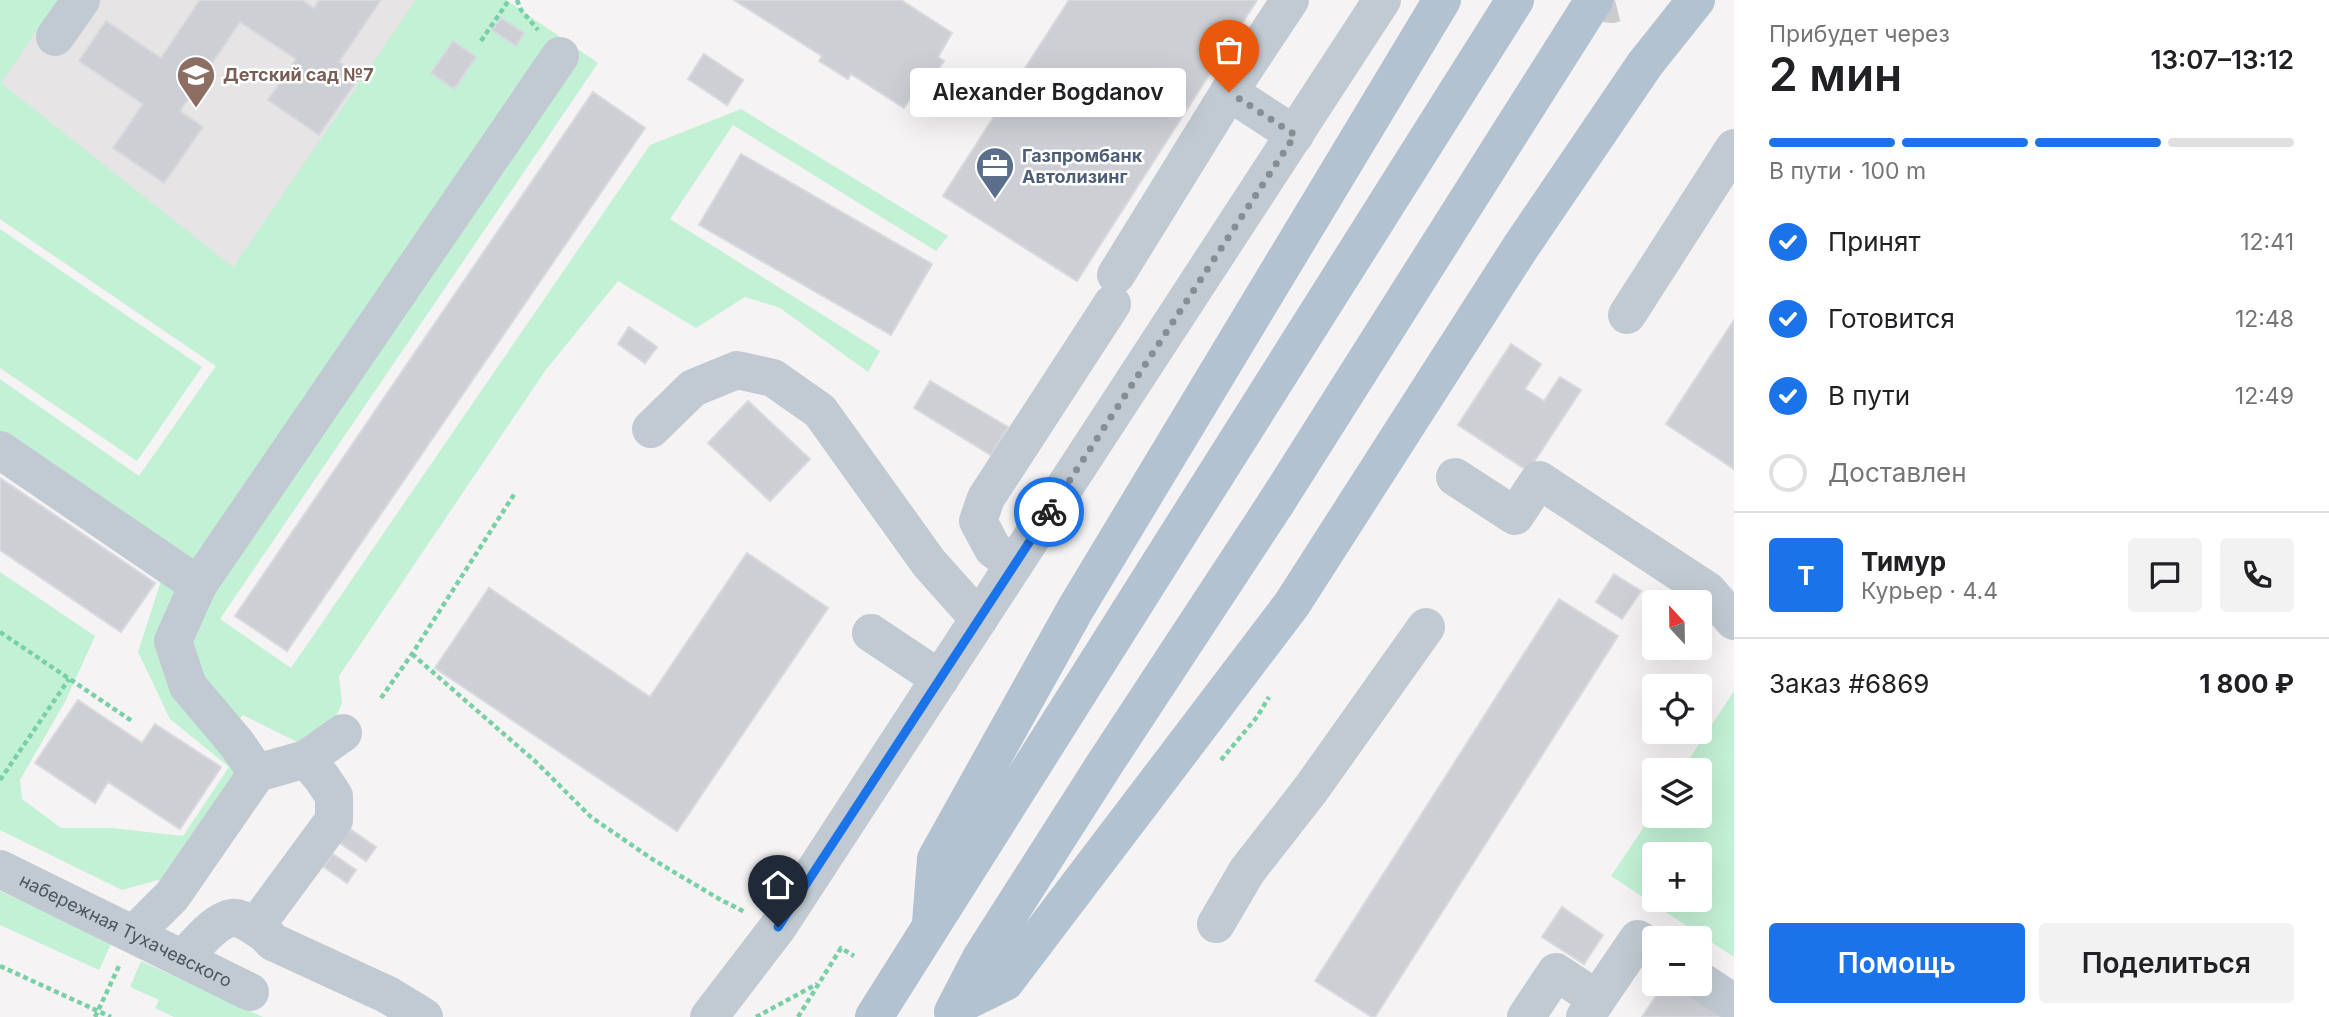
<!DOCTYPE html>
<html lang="ru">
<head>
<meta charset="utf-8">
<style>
  :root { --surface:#fff; --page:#f2f2f2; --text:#202124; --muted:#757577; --line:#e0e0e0; --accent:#1a73e8 }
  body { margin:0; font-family:Inter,sans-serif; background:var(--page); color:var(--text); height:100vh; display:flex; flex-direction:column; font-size:26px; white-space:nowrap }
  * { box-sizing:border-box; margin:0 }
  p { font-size:23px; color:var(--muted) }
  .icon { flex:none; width:38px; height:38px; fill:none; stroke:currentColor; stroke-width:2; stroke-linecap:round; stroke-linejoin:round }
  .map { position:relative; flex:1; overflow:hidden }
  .panel { display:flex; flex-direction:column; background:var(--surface); width:595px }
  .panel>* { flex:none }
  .needle { width:46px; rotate:338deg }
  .controls { position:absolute; left:1642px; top:590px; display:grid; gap:14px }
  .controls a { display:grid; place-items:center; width:70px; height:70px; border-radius:7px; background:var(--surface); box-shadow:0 7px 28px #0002; font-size:35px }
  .pin { position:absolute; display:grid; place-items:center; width:60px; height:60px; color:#fff; margin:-72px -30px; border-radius:50% 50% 50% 0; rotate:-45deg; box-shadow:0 0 7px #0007 }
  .pin .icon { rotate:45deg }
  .courier { position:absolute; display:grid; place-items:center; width:70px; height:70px; margin:-35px; border:5px solid #1a73e8; border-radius:50%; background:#fff; color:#222; box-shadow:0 2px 9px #0007 }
  .bubble { position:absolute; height:49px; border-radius:7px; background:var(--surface); box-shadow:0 7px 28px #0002; font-size:23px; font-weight:600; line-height:49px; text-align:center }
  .overview em { font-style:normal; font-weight:600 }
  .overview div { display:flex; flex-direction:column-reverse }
  .overview { display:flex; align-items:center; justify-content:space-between; height:119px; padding:0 35px }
  h1 { font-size:46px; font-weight:600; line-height:52px }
  .bar { display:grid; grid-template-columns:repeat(4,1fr); gap:10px 7px; align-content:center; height:84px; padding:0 35px }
  .bar i { height:9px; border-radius:5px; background:var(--line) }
  .bar .current { background:var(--accent) }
  .bar p { grid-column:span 4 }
  .line { display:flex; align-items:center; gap:18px; padding:0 35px; border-top:2px solid var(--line) }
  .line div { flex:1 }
  .round { display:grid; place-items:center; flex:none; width:74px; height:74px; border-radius:7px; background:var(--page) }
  ol { padding:0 35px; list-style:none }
  li { display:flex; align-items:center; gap:21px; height:77px }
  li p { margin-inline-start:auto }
  li .icon { padding:7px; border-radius:50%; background:var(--accent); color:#fff; stroke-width:4 }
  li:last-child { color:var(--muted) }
  li i { width:38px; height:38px; border:4px solid var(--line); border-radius:50% }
  .button { display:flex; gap:14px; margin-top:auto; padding:14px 35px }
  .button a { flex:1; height:80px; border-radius:7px; background:var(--accent); color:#fff; font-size:28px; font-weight:600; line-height:80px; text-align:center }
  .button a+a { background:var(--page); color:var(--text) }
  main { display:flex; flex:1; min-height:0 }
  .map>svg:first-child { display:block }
</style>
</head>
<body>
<main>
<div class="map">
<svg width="1734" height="1017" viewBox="0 0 1734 1017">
  <rect width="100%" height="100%" fill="#f5f3f3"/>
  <path fill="#e6e4e5" d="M0 0H467L216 366 0 219Z"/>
  <path fill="#c3f1d5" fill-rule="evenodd" d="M0 0H58L1 83 233 267 416 0H506L598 63 220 619 291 668 650 145 741 109 948 236 936 251 733 125 670 219 880 351 868 372 780 308 745 297 696 328 618 281 545 371 339 676 342 703 331 728 297 742 243 715 231 728 248 769 179 874 122 890 0 830V572L95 636 66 700 20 780 22 799 61 828H112L183 836 229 767 170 719 138 652 170 553 0 434V379L139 476 216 366 0 219Z
    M0 229 202 367 137 461 0 368Z
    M1734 691V957L1611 876 1654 812V816H1699V770H1682ZM1654 854H1699V900H1654Z
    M0 891 112 942 99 970 0 925Z
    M141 961 263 1017H174L155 1008 159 1000 130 987Z"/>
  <path fill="#cdcfd5" stroke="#d7d9de" stroke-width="2" d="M200 0H302L314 8 319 0H381L339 62 360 76 319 135 268 100 296 59 240 22 180 111 203 127 164 183 113 148 143 104 79 61 106 21 161 58Z
    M734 0H901L952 33 938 57 944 61 926 88 920 84 904 108 851 74 848 79 819 61 822 56Z
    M1069 0H1257L1077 281 943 196Z
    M501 18 524 33 516 46 492 30Z
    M453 41 476 57 454 89 431 73Z
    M704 54 743 80 727 105 688 79Z
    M593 92 645 128 287 651 235 616Z
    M741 154 932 264 891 335 699 225Z
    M1734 320V469L1666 424Z
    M629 327 657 347 645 363 618 344Z
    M1511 344 1541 364 1525 389 1544 401 1560 377 1581 390 1528 471 1458 425Z
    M930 381 1008 427 991 455 914 408Z
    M748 401 810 459 770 501 708 443Z
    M0 478 155 583 121 632 0 550Z
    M747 553 828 608 677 831 435 668 489 588 650 697Z
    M1614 574 1641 591 1622 619 1596 602Z
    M1559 599 1618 636 1375 1017H1372L1315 981Z
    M78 700 142 743 155 724 221 767 180 829 108 782 95 803 35 763Z
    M350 829 376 847 366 861 340 843Z
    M333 854 356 870 347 883 324 867Z
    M1562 907 1603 935 1584 964 1542 937Z
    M1664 984H1677L1728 1017H1642Z"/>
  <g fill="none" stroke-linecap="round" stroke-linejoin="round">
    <path stroke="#caccce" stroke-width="38" stroke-dasharray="38 19" stroke-linecap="butt" d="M1578 0 1611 4 1627 0"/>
    <path stroke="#7ad0a6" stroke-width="4.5" stroke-dasharray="5 3.5" stroke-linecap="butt" d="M517 0 521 10 538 30
      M481 41 509 0
      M0 632 132 721
      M412 654 536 762 591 817 652 859 721 900 745 912
      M381 698 412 654 515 493
      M1221 760 1257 717 1269 697
      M0 780 69 679
      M0 966 111 1017
      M95 1017 119 966
      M756 1017 817 984
      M798 1017 841 948 854 956"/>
    <g stroke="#c1cad2" stroke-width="38">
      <path d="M55 37 81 0"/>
      <path d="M1229 92 1295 135"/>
      <path d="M1116 275 1229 92 1290 0"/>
      <path d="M1627 315 1734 148"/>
      <path d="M651 429 693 388 737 370 773 378 820 411 929 563 979 619"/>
      <path d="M0 450 198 585"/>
      <path d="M1455 477 1515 516 1539 480 1708 591 1734 621"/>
      <path d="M1014 565 993 549 978 521 986 498 1112 304"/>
      <path d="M871 633 940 679"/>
      <path d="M306 759 322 778 334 796V820L261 919 263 932 273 942 388 995 424 1017"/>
      <path d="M257 773 237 744 188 686 173 641 198 585 560 56"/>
      <path id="s1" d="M0 869 250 992"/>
      <path d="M1216 924 1247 871 1311 789 1426 627"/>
      <path d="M134 934 172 896 257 773 306 759 343 733"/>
      <path d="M183 959C194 947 220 914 237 918 246 920 256 928 263 932"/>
      <path d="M1699 980 1734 1003"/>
      <path d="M709 1017 778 927 1382 0"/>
      <path d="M1526 1017 1556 972 1597 999"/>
      <path d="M1585 1017 1638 939 1654 950"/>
    </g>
    <path stroke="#b3c2d1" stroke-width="38" d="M931 923 936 859 1076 608 1442 0
      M958 1005 1005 982 1292 604 1520 248 1645 64 1696 0
      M953 1012 981 958 1104 765 1276 503
      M874 1017 1515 0"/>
    <path stroke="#b3c2d1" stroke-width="38" d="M1276 503 1594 0"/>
  </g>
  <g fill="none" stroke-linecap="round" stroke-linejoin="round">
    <path stroke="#868d94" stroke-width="7" stroke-dasharray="0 12.6" d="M1049 512 1295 135 1229 92"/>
    <path stroke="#1a73e8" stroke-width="9" d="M778 927 1049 512"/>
  </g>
  <defs>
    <g id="school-pin" transform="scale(2.0125)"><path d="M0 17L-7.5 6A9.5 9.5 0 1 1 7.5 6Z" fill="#8d6e63" stroke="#fff"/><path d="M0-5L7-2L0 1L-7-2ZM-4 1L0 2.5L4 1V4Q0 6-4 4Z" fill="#fff"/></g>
    <g id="office-pin" transform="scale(2.0125)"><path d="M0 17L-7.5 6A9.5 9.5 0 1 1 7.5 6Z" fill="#5c6f8a" stroke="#fff"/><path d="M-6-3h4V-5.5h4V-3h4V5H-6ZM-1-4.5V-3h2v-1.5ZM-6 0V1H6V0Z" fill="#fff"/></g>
  </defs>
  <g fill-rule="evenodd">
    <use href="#school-pin" x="196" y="75"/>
    <use href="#office-pin" x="995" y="166"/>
  </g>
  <g text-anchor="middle" stroke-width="5" stroke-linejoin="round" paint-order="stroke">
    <g font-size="18" font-weight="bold" fill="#785e54" stroke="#fff" text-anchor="start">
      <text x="223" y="81">Детский сад №7</text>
    </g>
    <g font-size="18" font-weight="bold" fill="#4e5e75" stroke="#fff" text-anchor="start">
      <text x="1022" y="162">Газпромбанк<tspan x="1022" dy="21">Автолизинг</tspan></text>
    </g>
    <g font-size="18" fill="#4a5661" stroke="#fff">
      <text dy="6" stroke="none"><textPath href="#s1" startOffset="140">набережная Тухачевского</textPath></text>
    </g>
  </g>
</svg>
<div class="controls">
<a><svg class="needle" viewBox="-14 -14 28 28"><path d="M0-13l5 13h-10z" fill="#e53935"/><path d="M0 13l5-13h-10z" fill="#757577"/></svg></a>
<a><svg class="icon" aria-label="locate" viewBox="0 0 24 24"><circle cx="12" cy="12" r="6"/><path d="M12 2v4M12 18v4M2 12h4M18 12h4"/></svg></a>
<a><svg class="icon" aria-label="layers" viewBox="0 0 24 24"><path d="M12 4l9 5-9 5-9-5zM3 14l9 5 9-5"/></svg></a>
<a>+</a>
<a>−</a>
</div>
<div class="pin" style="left:1229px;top:92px;background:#ea580c"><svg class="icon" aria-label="bag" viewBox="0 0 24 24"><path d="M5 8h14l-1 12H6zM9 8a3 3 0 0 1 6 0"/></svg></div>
<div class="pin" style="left:778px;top:927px;background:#1f2937"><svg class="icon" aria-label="home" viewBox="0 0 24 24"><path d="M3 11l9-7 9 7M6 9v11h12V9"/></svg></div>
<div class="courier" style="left:1049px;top:512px"><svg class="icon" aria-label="bike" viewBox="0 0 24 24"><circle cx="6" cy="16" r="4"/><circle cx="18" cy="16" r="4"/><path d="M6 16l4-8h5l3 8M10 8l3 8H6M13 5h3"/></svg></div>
<div class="bubble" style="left:910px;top:68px;width:276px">Alexander Bogdanov</div>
</div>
<section class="panel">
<div class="overview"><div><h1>2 мин</h1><p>Прибудет через</p></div><em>13:07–13:12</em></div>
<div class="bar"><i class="current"></i><i class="current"></i><i class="current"></i><i></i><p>В пути · 100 m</p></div>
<ol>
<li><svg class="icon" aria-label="check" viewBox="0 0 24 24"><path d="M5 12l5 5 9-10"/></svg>Принят<p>12:41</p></li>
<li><svg class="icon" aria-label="check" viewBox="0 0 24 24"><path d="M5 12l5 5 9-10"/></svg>Готовится<p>12:48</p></li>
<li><svg class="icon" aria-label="check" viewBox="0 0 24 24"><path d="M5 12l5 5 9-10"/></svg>В пути<p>12:49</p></li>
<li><i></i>Доставлен</li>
</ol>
<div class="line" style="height:126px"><b class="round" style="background:var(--accent);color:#fff">Т</b><div><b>Тимур</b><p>Курьер · 4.4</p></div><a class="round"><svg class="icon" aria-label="chat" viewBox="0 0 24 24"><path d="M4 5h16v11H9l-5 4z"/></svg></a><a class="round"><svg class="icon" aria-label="phone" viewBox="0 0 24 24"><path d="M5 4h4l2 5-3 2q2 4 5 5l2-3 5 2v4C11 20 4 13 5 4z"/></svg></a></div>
<div class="line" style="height:91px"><div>Заказ #6869</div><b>1 800 ₽</b></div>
<div class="button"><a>Помощь</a><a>Поделиться</a></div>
</section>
</main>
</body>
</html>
